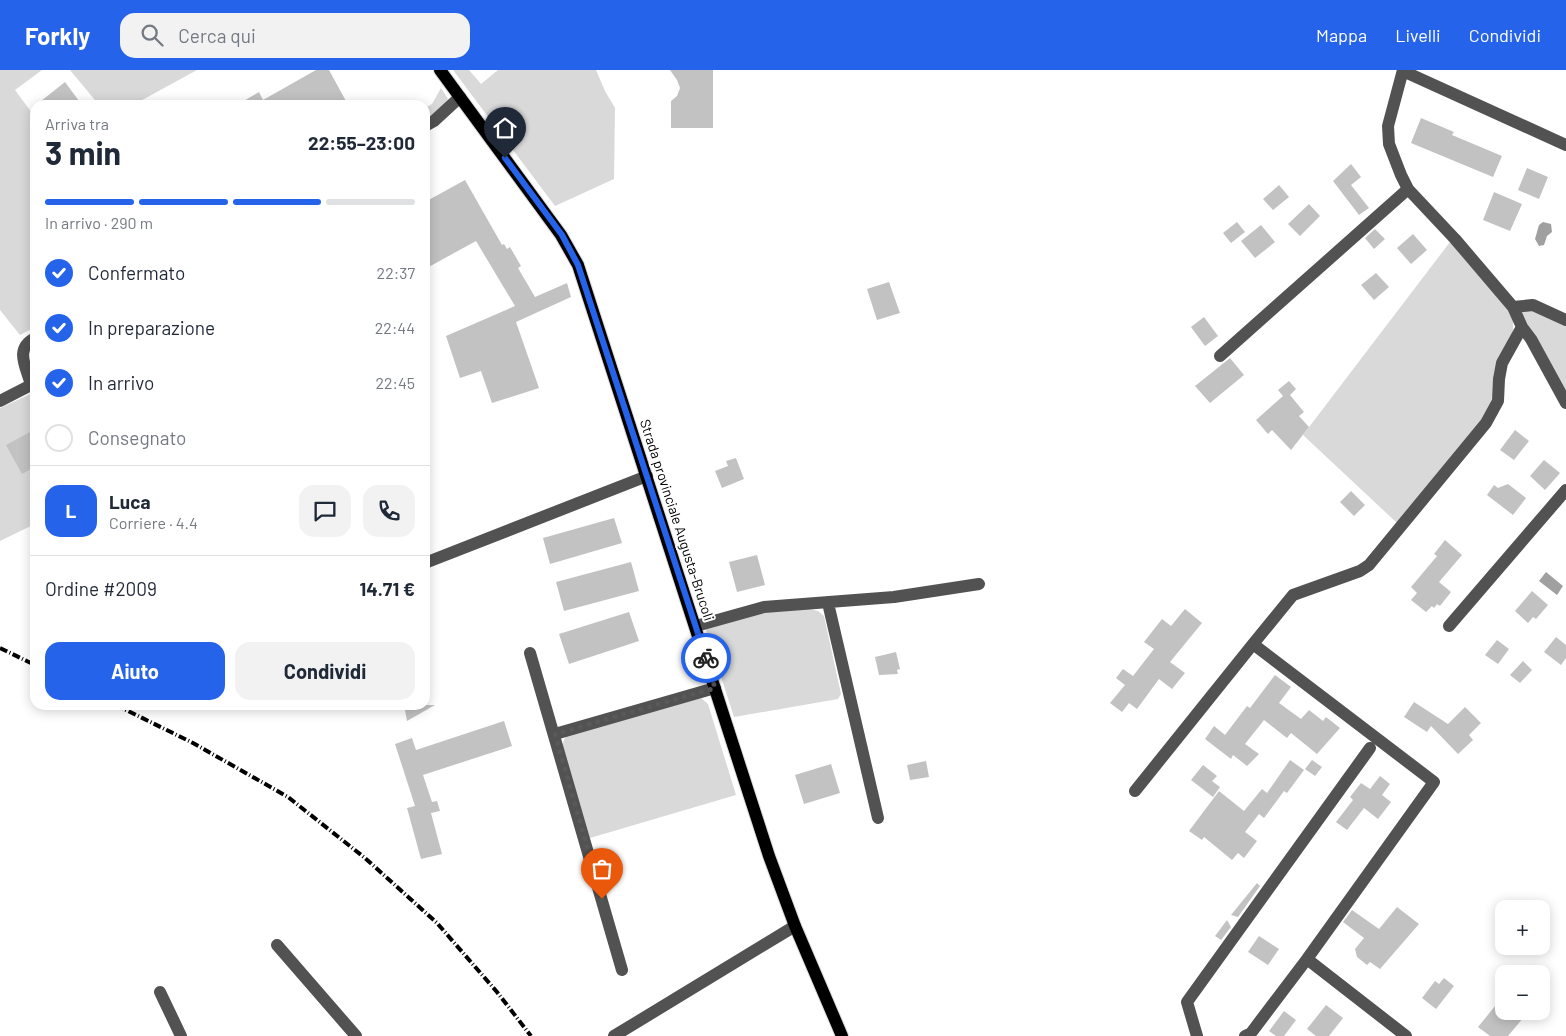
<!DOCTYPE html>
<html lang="it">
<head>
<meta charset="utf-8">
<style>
  :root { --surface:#fff; --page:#f2f2f3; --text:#1f2937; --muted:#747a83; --line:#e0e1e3; --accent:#2563eb }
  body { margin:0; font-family:Barlow,sans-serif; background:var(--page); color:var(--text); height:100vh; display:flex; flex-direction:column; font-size:19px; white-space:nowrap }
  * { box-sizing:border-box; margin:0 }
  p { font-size:16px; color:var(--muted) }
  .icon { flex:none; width:28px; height:28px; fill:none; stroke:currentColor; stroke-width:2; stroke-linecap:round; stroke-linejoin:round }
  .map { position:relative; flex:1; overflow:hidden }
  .panel { position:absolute; left:30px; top:30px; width:400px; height:610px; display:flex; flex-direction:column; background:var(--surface); border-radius:15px; box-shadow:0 2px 12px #0003 }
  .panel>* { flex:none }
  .fabs { position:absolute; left:1495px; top:830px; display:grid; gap:10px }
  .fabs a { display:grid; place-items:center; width:55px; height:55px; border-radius:10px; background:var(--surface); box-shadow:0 2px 12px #0003; font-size:25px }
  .pin { position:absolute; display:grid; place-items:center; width:42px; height:42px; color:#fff; margin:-51px -21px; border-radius:50% 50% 50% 0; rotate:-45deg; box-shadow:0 0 5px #0007 }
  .pin .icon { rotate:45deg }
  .courier { position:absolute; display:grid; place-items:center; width:50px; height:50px; margin:-25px; border:4px solid #2563eb; border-radius:50%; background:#fff; color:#222; box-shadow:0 1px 6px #0007 }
  .overview em { font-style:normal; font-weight:700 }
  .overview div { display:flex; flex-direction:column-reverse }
  .overview { display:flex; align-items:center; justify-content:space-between; height:85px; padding:0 15px }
  h1 { font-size:32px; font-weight:700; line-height:38px }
  .bar { display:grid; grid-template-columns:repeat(4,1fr); gap:8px 5px; align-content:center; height:60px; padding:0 15px }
  .bar i { height:6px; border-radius:4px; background:var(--line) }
  .bar .current { background:var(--accent) }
  .bar p { grid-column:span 4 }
  .line { display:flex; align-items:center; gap:12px; padding:0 15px; border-top:1px solid var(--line) }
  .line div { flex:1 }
  .round { display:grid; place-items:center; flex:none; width:52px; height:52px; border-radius:15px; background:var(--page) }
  ol { padding:0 15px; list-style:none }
  li { display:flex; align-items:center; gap:15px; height:55px }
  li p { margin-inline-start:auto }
  li .icon { padding:5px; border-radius:50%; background:var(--accent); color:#fff; stroke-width:4 }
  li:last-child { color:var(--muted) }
  li i { width:28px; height:28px; border:2px solid var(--line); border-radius:50% }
  .button { display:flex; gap:10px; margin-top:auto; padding:10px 15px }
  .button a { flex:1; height:58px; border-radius:15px; background:var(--accent); color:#fff; font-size:20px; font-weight:700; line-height:58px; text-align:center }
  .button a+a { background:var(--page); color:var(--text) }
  header { display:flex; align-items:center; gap:30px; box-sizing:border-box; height:70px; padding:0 25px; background:var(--accent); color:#fff }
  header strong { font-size:24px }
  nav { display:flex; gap:28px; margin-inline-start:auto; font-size:18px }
  .search { width:350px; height:45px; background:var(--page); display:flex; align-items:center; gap:12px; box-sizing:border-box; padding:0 18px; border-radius:15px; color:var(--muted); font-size:19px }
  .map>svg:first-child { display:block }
</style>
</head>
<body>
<header>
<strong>Forkly</strong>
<div class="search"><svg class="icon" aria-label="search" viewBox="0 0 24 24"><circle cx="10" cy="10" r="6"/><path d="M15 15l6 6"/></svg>Cerca qui</div>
<nav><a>Mappa</a><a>Livelli</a><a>Condividi</a></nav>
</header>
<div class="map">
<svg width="1566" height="966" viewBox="0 0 1566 966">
  <rect width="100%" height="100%" fill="#fff"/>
  <path fill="#d9d9d9" d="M0 0H42L15 20 35 47V257L20 265 0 240Z
    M70 0H197L133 35H99Z
    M453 0H469L481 14 498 0H596L605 21 615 38 614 109 555 136Z
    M441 18 448 29 435 45 425 50V38L432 34Z
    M1450 172 1510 242 1513 251V260L1488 342 1397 453 1303 365Z
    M1533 239 1566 255V325L1520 241Z
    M35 322V454L0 471V338Z
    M806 538 818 541 824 546 841 624 838 629 734 647 706 560 708 557 756 543Z
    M701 628 708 634 736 725 590 768 562 675 566 666Z"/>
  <path fill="#a0a0a0" d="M1543 152 1551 154 1552 162 1547 166 1544 175 1539 176 1535 169 1539 155Z
    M1546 502 1563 516 1557 525 1539 511Z"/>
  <path fill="#c2c2c2" d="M316 0H329L346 31 339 35H237L259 22 263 30Z
    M670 0H713V58H671V31L677 26 680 18 677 10Z
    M65 12 82 35H36Z
    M1421 48 1454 62 1452 65 1502 86 1493 107 1411 73Z
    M1351 94 1361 107 1351 115 1369 138 1359 145 1333 111Z
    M1527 98 1548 107 1539 129 1518 120Z
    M465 110 502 175 504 174 507 179 510 177 521 196 518 198 535 227 567 213 571 227 516 252 539 318 492 333 481 301 460 308 446 266 515 236 476 171 425 199V132Z
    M1279 115 1289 127 1273 140 1263 129Z
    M1494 122 1522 134 1510 161 1483 150Z
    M1309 134 1320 146 1300 166 1288 154Z
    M1237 152 1245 162 1231 173 1223 163Z
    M1261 155 1275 172 1255 188 1241 171Z
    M1375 159 1385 169 1374 179 1365 168Z
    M1413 164 1427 180 1411 194 1397 178Z
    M1376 203 1389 217 1374 230 1361 215Z
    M889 212 900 243 877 250 867 219Z
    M1204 247 1218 266 1205 276 1191 257Z
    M1230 288 1244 305 1210 333 1195 316Z
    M1289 311 1296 319 1290 325 1304 342 1299 346 1309 357 1291 380 1272 360 1268 364 1256 350 1283 326 1278 320Z
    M1515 360 1529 371 1514 390 1500 380Z
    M30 362 35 371V397L22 404 6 375Z
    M736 388 744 409 722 418 715 401 728 396 726 391Z
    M1544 390 1560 403 1545 420 1530 406Z
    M1508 414 1526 428 1513 445 1487 425 1494 415 1498 418Z
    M1351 421 1365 435 1354 446 1340 432Z
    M614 448 622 473 550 494 543 468Z
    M1445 470 1462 485 1439 512 1451 522 1440 536 1437 534 1434 538 1432 536 1426 542 1411 530 1417 523 1411 517 1437 486 1434 484Z
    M757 485 765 515 737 522 729 492Z
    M631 492 639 521 564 541 556 512Z
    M1532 521 1548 535 1536 549 1533 547 1528 553 1515 541Z
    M1185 539 1202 553 1170 592 1185 603 1172 619 1159 609 1137 639 1129 633 1122 642 1110 633 1125 615 1116 608 1123 599 1133 606 1154 579 1144 572 1162 549 1171 556Z
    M629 542 639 571 569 594 559 564Z
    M1556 567 1566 575V588L1561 595 1544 582Z
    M1497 570 1509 579 1498 594 1485 585Z
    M896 582 900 599 897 600 898 604 879 605 875 587Z
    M1523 591 1532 600 1520 613 1510 605Z
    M1275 605 1291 617 1279 633 1301 649 1309 640 1323 651 1326 647 1340 658 1317 684 1291 663 1287 668 1264 650 1245 674 1259 684 1247 696 1233 685 1231 689 1205 669 1214 656 1225 665 1247 636 1250 638Z
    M1414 632 1448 654 1465 637 1481 653 1469 665 1473 670 1458 684 1431 656 1427 662 1404 647Z
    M404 635H435L407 651Z
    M504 651 512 676 423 705 432 732 437 731 440 741 431 743 442 784 421 789 407 738 415 736 395 674 412 668 416 680Z
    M1290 690 1304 700 1287 723 1284 721 1264 748 1259 744 1245 762 1257 771 1244 788 1238 783 1232 790 1204 767 1202 770 1189 761 1219 721 1244 741 1262 719 1267 723Z
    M1312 690 1322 697 1315 706 1305 699Z
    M926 691 929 707 910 710 907 695Z
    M831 694 840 723 804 734 795 705Z
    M1203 695 1217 706 1212 711 1220 717 1213 727 1191 710Z
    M1380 706 1390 714 1382 725 1391 732 1378 749 1364 738 1347 760 1336 752 1353 730 1350 727 1361 713 1370 719Z
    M1257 813 1260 816 1238 847 1231 845Z
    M1397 837 1419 854 1380 899 1370 892 1367 895 1357 887 1355 879 1364 868 1343 852 1352 840 1379 859Z
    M1227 850 1231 857 1221 870 1215 866Z
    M1259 866 1279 879 1268 895 1248 882Z
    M1444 908 1454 916 1436 939 1422 928 1435 911 1439 914Z
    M1504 925V941H1529L1508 966H1490L1478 957Z
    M1326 935 1343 948 1329 966H1316L1307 959Z
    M1284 941 1296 950 1284 966H1276L1269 961Z"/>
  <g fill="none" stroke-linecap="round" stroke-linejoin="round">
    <g stroke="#dbdbdb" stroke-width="14">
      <path id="major" d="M440 0 561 165 578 195 769 786 795 856 842 966"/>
    </g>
    <path stroke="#525252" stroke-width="12" d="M1403 1 1566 75
      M425 56 434 51 460 27
      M1513 237 1533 235 1566 250
      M1522 257 1531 269 1566 333
      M1220 286 1408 119
      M0 331 31 315C26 296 14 279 35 268
      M425 493 647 406
      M828 533 878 748
      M696 556 764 537 894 527 979 514
      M1449 556 1566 420
      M530 583 622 900
      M555 664 715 618
      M1135 721 1253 574
      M277 875 356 966
      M1307 889 1406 966
      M160 922 181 966
      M614 966 795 856
      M1197 966 1187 932 1370 678
      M1245 966 1251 963 1307 889 1434 712 1253 574 1293 525 1360 501 1369 495 1486 353 1498 331 1499 309 1502 293 1522 257 1513 237 1455 169 1408 119 1401 105 1389 74 1388 56 1403 0"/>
    <use href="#major" stroke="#000" stroke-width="12"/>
    <path stroke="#000" stroke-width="4" stroke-dasharray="8 2.5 1 2.5" stroke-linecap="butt" d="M0 578 35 595
      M116 635 193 673 288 727 365 788 437 853 497 922 531 966"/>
  </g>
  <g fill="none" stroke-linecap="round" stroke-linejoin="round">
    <path stroke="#595959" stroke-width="5" stroke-dasharray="0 9" d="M602 829 555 664 715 618 706 588"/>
    <path stroke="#2563eb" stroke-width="6" d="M505 88 562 165 578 195 706 588"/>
  </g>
  <g text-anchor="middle" stroke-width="4" stroke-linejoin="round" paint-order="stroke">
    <g font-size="14" fill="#000" stroke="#fff">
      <text transform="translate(677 450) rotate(72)" y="5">Strada provinciale Augusta-Brucoli</text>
    </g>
  </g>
</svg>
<div class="fabs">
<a>+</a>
<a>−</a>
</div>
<div class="pin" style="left:602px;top:829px;background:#ea580c"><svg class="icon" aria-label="bag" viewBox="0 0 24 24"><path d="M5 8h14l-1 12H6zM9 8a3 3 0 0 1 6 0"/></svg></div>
<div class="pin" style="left:505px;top:88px;background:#1f2937"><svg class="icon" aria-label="home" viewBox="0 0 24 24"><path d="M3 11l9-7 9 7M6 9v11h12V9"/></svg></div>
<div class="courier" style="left:706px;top:588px"><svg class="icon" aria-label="bike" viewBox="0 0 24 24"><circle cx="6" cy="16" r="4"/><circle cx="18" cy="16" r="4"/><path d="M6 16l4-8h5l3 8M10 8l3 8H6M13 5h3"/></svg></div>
<section class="panel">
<div class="overview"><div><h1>3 min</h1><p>Arriva tra</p></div><em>22:55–23:00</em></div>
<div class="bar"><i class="current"></i><i class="current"></i><i class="current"></i><i></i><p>In arrivo · 290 m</p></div>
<ol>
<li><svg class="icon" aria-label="check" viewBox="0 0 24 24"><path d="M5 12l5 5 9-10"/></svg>Confermato<p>22:37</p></li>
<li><svg class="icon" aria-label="check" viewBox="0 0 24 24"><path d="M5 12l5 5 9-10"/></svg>In preparazione<p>22:44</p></li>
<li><svg class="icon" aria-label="check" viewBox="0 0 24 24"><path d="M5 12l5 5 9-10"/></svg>In arrivo<p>22:45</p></li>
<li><i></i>Consegnato</li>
</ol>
<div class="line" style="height:90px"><b class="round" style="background:var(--accent);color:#fff">L</b><div><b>Luca</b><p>Corriere · 4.4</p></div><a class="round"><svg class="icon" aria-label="chat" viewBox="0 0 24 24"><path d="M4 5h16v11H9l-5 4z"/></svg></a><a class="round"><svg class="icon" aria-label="phone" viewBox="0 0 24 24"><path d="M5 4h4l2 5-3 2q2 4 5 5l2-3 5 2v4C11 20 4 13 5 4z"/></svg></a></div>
<div class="line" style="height:65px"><div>Ordine #2009</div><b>14.71 €</b></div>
<div class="button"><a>Aiuto</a><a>Condividi</a></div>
</section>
</div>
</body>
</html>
